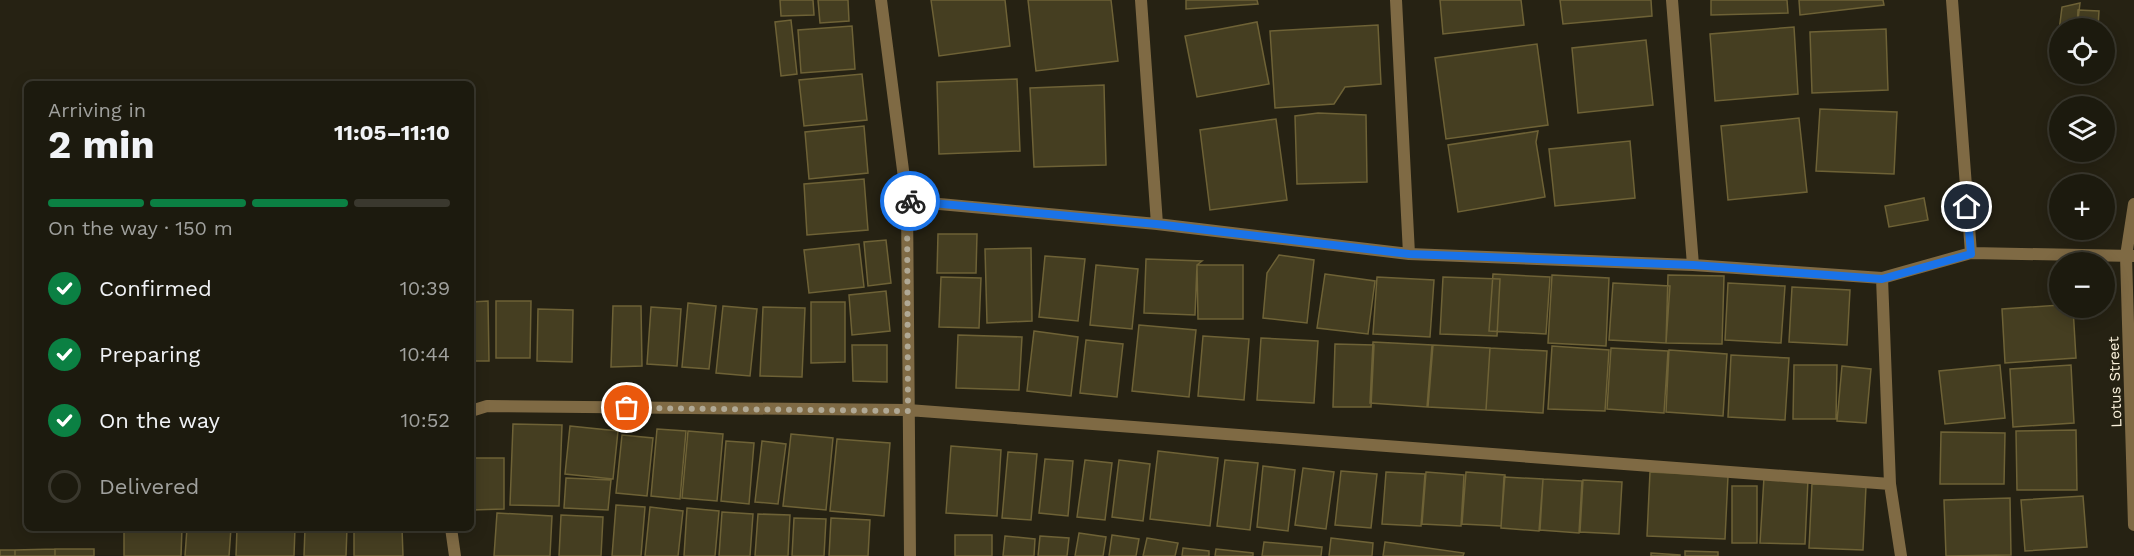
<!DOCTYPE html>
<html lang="en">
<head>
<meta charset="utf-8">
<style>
  :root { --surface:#1c1a0e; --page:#29271c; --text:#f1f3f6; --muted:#a0a19e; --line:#3a382e; --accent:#0b8043 }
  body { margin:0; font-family:"Work Sans",sans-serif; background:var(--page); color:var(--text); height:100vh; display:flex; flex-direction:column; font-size:22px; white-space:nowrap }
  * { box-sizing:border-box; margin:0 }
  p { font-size:20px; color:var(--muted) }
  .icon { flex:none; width:33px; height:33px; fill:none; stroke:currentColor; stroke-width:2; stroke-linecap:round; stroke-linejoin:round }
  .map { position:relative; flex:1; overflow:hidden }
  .side { position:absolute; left:24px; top:81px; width:450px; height:450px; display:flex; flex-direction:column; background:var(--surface); border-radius:9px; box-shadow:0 3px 15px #0003,0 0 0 2px var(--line) }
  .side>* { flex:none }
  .fabs { position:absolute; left:2049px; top:18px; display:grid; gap:12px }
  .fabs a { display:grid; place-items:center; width:66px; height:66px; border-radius:50%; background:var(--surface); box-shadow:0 3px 15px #0003,0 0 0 2px var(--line); font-size:30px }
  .pin { position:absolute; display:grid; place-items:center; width:51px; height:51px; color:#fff; margin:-26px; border:3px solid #fff; border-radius:50%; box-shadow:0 2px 6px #0007 }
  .courier { position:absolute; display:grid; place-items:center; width:60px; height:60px; margin:-30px; border:4px solid #1a73e8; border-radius:50%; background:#fff; color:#222; box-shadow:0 2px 8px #0007 }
  .headline em { font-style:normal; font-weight:700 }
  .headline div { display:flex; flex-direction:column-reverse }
  .headline { display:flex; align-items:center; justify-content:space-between; height:102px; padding:0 24px }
  h1 { font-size:39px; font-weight:700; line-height:45px }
  .bar { display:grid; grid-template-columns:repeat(4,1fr); gap:9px 6px; align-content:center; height:72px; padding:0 24px }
  .bar i { height:8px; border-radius:4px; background:var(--line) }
  .bar .current { background:var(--accent) }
  .bar p { grid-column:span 4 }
  ol { padding:0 24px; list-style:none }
  li { display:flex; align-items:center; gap:18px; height:66px }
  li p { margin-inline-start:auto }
  li .icon { padding:6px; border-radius:50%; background:var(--accent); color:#fff; stroke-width:4 }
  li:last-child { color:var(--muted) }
  li i { width:33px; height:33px; border:3px solid var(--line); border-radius:50% }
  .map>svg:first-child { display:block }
</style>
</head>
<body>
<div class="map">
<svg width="2134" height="556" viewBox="0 0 2134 556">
  <rect width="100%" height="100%" fill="#262213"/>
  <path fill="#453e21" stroke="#6e6236" stroke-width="1.5" d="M780 0H813L814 15 781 16Z
    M818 0H848L849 21 820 23Z
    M931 0H1005L1010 46 939 56Z
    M1028 0H1111L1118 61 1036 71Z
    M1186 0H1257L1258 4 1186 9Z
    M1440 0H1521L1524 25 1443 34Z
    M1560 0H1651L1652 16 1563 24Z
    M1711 0H1787L1788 13 1711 15Z
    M1799 0H1883L1884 5 1800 15Z
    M2080 3 2077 28H2060L2059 31 2062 7Z
    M2078 10 2099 11 2098 28H2077Z
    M791 20 797 74 781 76 775 22Z
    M1257 22 1269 84 1197 97 1185 36Z
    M1378 25 1381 84 1345 87 1334 104 1275 108 1270 31Z
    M852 26 855 69 801 73 798 30Z
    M1794 27 1798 94 1715 101 1710 34Z
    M1886 29 1888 90 1812 93 1810 32Z
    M1646 40 1653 105 1578 113 1572 48Z
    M1537 44 1548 125 1446 139 1435 58Z
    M862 74 867 120 804 126 799 80Z
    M1017 79 1020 151 939 154 937 82Z
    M1104 85 1106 165 1034 167 1030 88Z
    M1820 109 1897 112 1894 174 1816 171Z
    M1318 113 1366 115 1367 182 1297 184 1295 116Z
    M1799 118 1807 192 1728 200 1721 126Z
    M1276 119 1287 200 1210 210 1200 130Z
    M864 126 868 173 809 179 805 132Z
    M1538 131 1536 142 1545 197 1458 212 1448 145Z
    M1630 141 1635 198 1555 206 1549 149Z
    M864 179 868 230 807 235 804 184Z
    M1924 198 1928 220 1889 227 1885 206Z
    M938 234H977L976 273H937Z
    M886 240 891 283 868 286 864 242Z
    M859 244 864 287 809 293 804 250Z
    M1031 248 1032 321 987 323 985 249Z
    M1279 255 1314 260 1307 323 1263 318 1267 273Z
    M1045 256 1085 259 1078 321 1039 317Z
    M1146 259 1202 261 1197 265 1195 315 1144 313Z
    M1096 265 1138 269 1132 329 1090 325Z
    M1197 265H1243V319H1198Z
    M1325 274 1375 281 1368 334 1317 328Z
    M1493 274 1550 277 1546 334 1489 331Z
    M1552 275 1609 278 1606 346 1548 343Z
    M1668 275 1724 276 1722 344 1666 343Z
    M941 277 981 278 979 328 939 327Z
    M1377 277 1434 280 1430 337 1373 334Z
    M1443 277 1500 279 1497 336 1440 334Z
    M1613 283 1670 286 1666 343 1609 340Z
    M1728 283 1785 286 1781 343 1725 340Z
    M1792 287 1850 290 1847 345 1789 342Z
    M886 291 890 331 852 335 849 295Z
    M488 301 489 361H471V302Z
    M496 301H531L530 358H496Z
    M811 302H845V362L811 363Z
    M688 303 716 306 709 369 682 367Z
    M2060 305V308H2073L2076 358 2005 363 2002 309Z
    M613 306H641L642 366 611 367Z
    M723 306 757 309 750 376 716 373Z
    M651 307 681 309 677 366 647 364Z
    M763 307 805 308 802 377 760 376Z
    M538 309 573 310 572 362 537 361Z
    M1139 325 1196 330 1189 397 1132 391Z
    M1034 331 1078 337 1071 396 1027 391Z
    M958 335 1022 337 1019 390 956 388Z
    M1203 336 1249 339 1244 400 1198 396Z
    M1261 338 1318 341 1314 403 1257 400Z
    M1086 340 1123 344 1117 397 1080 393Z
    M1373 342 1432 345 1427 407 1370 403Z
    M1335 344 1374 345 1371 407H1333Z
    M852 345H887V382L853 381Z
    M1433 345 1490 348 1486 410 1428 407Z
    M1552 346 1609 350 1605 411 1548 409Z
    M1490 348 1547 351 1543 413 1486 410Z
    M1611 348 1668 351 1664 413 1607 409Z
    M1669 350 1727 354 1723 416 1666 412Z
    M1731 355 1789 358 1785 420 1728 417Z
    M1794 365H1837L1836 419H1793Z
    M2000 365 2005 418 1945 424 1939 371Z
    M2071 365 2074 423 2013 427 2010 369Z
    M1842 366 1871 369 1866 423 1837 421Z
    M513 424 562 425 559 506 510 505Z
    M570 426 618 431 613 479 565 474Z
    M657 429 686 431 680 499 651 496Z
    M2076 430 2077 490H2017L2016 431Z
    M688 431 723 434 717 501 682 498Z
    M1941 432 2005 433 2004 484H1940Z
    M791 434 833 438 826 510 783 506Z
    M622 435 653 438 647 496 616 493Z
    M837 439 890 443 884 516 830 511Z
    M726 441 754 443 749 504 721 501Z
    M762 441 786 444 778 504 755 502Z
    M951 446 1001 450 997 516 946 513Z
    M1158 451 1218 458 1210 526 1150 519Z
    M1008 452 1037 454 1031 520 1002 518Z
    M471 458H504V509L471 510Z
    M1045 459 1073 461 1068 516 1039 513Z
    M1085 460 1112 463 1105 520 1077 517Z
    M1119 460 1150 464 1143 521 1112 517Z
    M1225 460 1258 463 1250 530 1217 526Z
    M1263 466 1295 470 1288 531 1257 527Z
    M1303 468 1334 472 1326 529 1295 525Z
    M1341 471 1377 474 1371 528 1335 525Z
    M1386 472 1425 474 1421 526 1382 524Z
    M1426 472 1464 475 1461 526 1422 524Z
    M1466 472 1505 475 1501 526 1462 524Z
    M1650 472 1728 476 1725 539 1647 536Z
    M1504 477 1543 479 1539 531 1501 528Z
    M1764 477 1808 479 1805 544 1760 543Z
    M566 478 611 480 608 510 564 508Z
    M1543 479 1582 481 1579 533 1540 530Z
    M1583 480 1622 482 1619 534 1580 532Z
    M1812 484 1866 486 1863 550 1809 548Z
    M1732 486H1757V543H1732Z
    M2083 496 2087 547 2025 551 2021 500Z
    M2010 498 2011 555 1946 556 1944 500Z
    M616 505 645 507 641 556H612Z
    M650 507 683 511 678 556H645Z
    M687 508 719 511 715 556H684Z
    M722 512 753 514 750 556H719Z
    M497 513 552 516 550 556H494Z
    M758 514 790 515 788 556H755Z
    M561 515 603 517 601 556H559Z
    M794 518 826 519 824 556H792Z
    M831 518 870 520 868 556H829Z
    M124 528H182L181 556H124Z
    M187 528H231L229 556H185Z
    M237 528H295L294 556H236Z
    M305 528H347L346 556H304Z
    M354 528H402L403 556H354Z
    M1079 533 1106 537 1103 556H1075Z
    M955 535H992V556H955Z
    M1112 535 1139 539 1136 556H1109Z
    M1005 536 1035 539 1034 556H1003Z
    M1040 536 1069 538 1067 556H1038Z
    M1147 538 1178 543 1175 556H1143Z
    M1331 538 1373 543 1372 556H1329Z
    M1264 542 1322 547 1321 556H1262Z
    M1385 542 1464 553 1463 556H1383Z
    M1183 548 1209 551V556H1182Z
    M55 549H94V556H55Z
    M55 549V556H15V550Z
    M1216 549 1253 553V556H1215Z
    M0 550H15V556H0Z
    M1685 551 1718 552V556H1685Z
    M1651 553 1680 555V556H1651Z"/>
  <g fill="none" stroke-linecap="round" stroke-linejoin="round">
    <path stroke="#7f6a44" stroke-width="12" d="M881 0 907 201 910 556
      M1141 0 1157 224
      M1396 0 1409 254
      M1672 0 1693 265
      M1952 0 1971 253
      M907 201 1157 224 1409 254 1693 265 1882 278 1971 253 2134 256
      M2134 204 2126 256 2134 525
      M1882 278 1890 484 1901 556
      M471 411 487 406 908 410 1890 484
      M451 528 455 556"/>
  </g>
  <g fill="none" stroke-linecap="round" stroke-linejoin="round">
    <path stroke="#b0a996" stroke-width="6" stroke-dasharray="0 10.8" d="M627 408 908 411 907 201H910"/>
    <path stroke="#1a73e8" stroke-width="8" d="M910 201 1156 224 1409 254 1693 265 1882 279 1971 254 1967 207"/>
  </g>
  <g text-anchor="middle" stroke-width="4.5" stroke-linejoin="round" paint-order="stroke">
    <g font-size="15" fill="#fbf2dc" stroke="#262213">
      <text transform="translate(2115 382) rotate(-92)" y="5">Lotus Street</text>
    </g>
  </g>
</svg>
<div class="fabs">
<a><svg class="icon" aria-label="locate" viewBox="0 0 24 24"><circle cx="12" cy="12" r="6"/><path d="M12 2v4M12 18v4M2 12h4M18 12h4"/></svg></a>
<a><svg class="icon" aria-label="layers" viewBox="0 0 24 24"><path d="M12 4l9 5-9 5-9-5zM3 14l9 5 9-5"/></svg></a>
<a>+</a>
<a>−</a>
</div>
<div class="pin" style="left:627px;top:408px;background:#ea580c"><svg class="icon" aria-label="bag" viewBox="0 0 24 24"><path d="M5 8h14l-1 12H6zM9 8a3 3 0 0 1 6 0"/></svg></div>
<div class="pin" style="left:1967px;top:207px;background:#1f2937"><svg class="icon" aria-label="home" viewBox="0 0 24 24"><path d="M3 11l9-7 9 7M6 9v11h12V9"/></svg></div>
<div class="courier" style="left:910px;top:201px"><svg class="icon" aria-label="bike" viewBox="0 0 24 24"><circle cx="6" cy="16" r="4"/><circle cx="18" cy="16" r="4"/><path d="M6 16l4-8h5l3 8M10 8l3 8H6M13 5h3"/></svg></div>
<section class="side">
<div class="headline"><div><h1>2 min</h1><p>Arriving in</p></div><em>11:05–11:10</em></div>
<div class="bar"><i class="current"></i><i class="current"></i><i class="current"></i><i></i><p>On the way · 150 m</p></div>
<ol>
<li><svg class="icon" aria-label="check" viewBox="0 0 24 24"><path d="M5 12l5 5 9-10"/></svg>Confirmed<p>10:39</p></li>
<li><svg class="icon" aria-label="check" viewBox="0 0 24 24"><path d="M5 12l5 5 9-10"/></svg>Preparing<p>10:44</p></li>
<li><svg class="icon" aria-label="check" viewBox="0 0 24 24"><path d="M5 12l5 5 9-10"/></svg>On the way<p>10:52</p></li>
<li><i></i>Delivered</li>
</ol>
</section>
</div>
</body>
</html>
